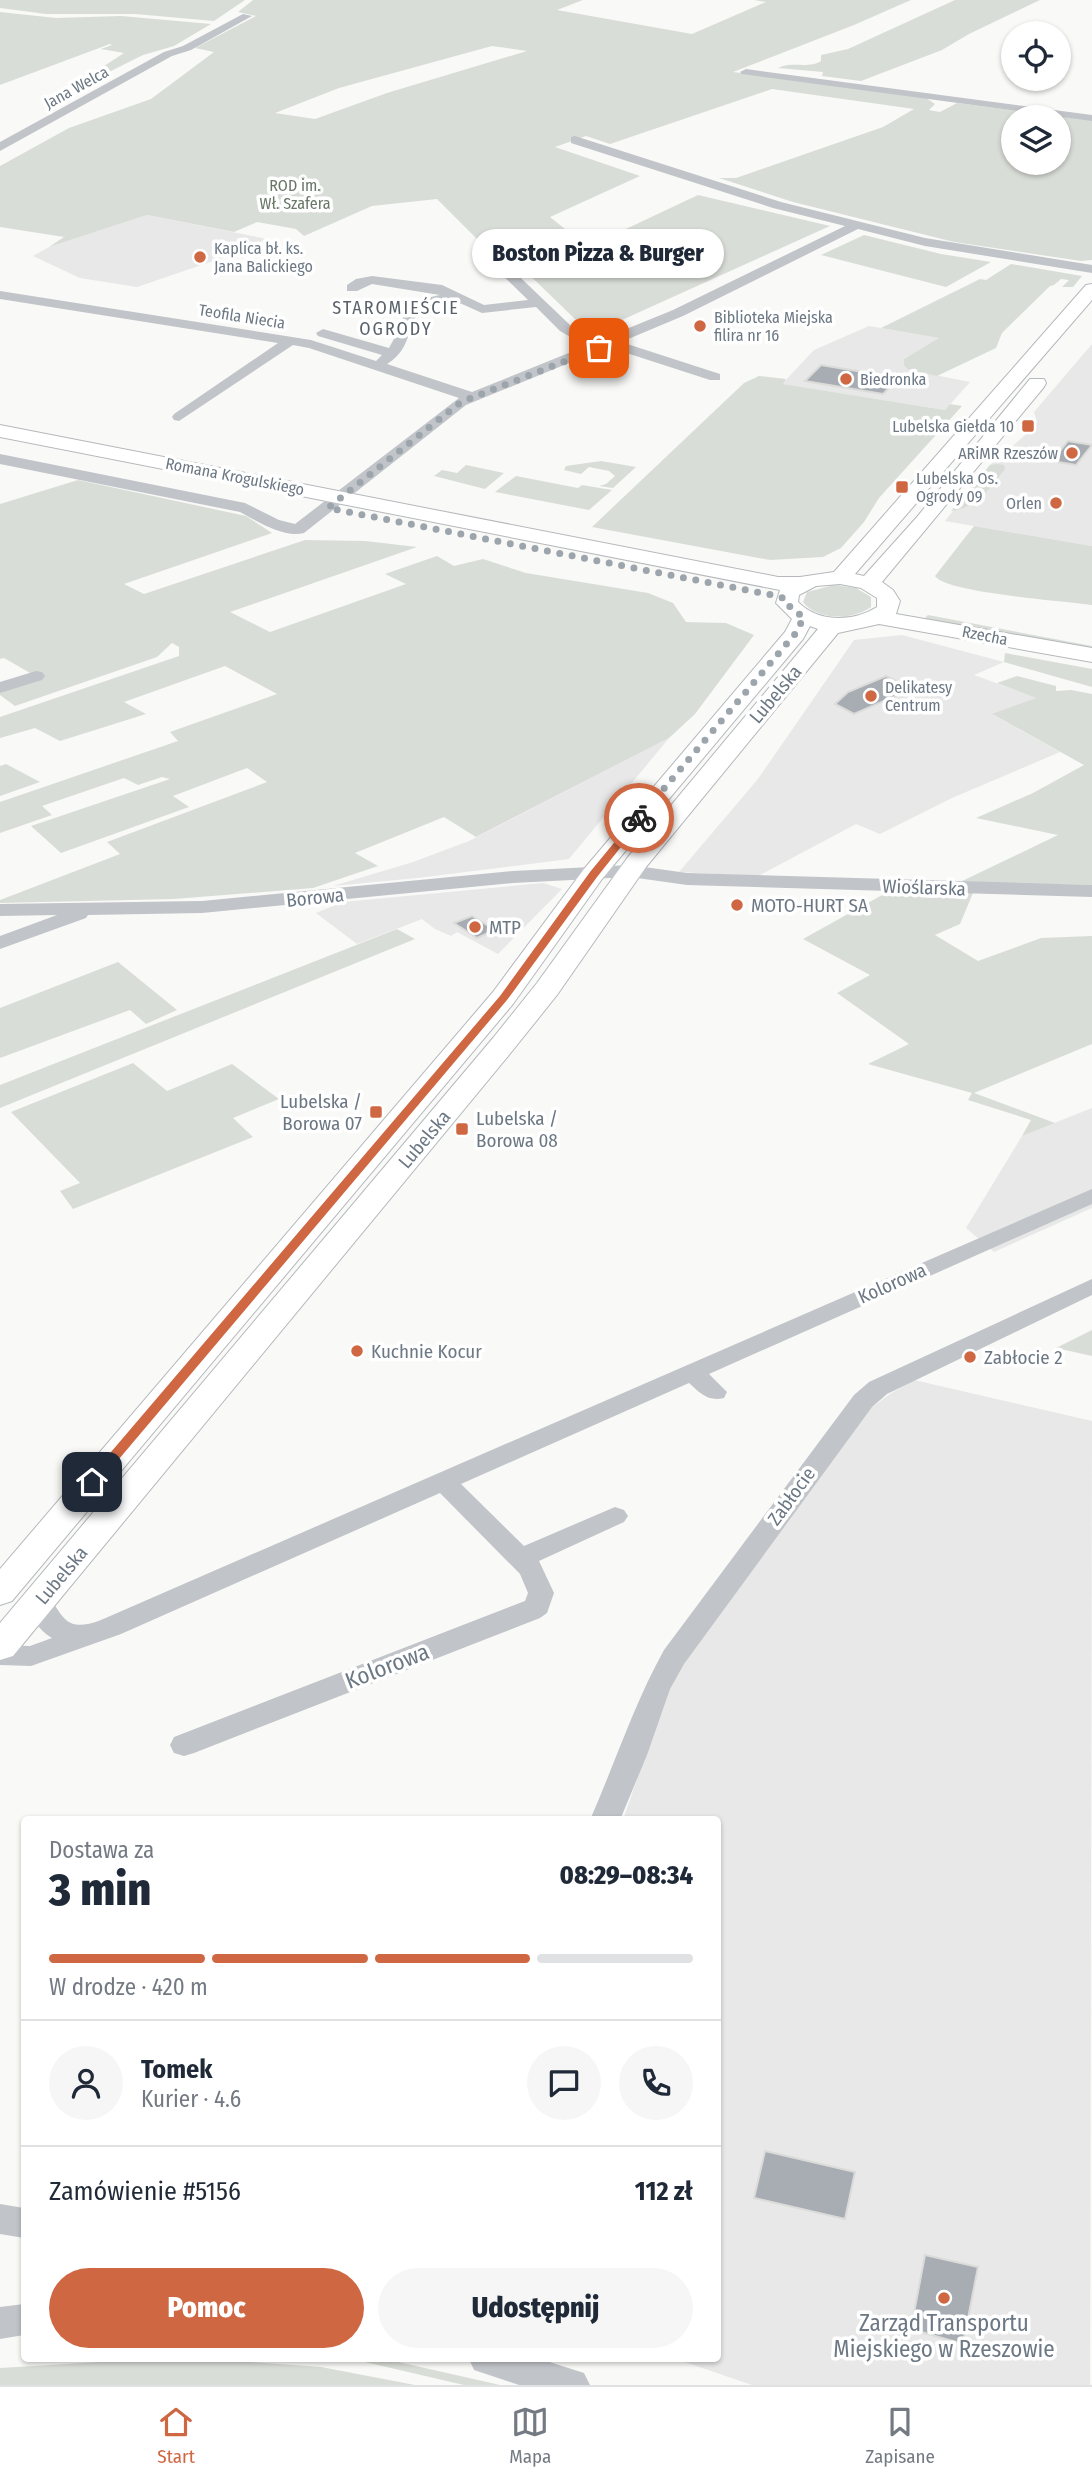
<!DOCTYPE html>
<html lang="pl">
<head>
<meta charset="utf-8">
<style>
  :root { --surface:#fff; --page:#f6f6f7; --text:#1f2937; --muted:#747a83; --line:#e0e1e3; --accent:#ce6742 }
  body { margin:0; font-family:"Fira Sans Condensed",sans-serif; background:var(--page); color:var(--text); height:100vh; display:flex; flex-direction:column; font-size:26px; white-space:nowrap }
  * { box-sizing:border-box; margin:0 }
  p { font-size:23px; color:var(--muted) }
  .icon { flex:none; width:38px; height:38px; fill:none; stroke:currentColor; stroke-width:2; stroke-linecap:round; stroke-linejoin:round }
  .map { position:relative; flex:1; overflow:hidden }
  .details { position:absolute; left:21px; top:1816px; width:700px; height:546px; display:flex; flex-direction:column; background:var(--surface); border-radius:7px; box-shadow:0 2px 5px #0004 }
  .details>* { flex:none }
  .buttons { position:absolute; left:1001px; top:21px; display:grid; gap:14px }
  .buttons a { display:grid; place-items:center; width:70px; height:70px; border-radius:50%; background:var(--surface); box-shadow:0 2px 5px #0004; font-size:35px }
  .pin { position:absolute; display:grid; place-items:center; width:60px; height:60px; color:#fff; margin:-30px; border-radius:14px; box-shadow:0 4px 10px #0006 }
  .courier { position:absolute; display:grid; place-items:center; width:70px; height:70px; margin:-35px; border:5px solid #ce6742; border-radius:50%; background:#fff; color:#222; box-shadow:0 2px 9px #0007 }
  .bubble { position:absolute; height:49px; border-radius:24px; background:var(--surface); box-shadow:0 2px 5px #0004; font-size:23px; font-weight:800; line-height:49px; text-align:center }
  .head em { font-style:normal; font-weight:800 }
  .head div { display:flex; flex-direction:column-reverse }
  .head { display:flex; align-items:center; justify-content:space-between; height:119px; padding:0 28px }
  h1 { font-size:46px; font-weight:800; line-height:52px }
  .bar { display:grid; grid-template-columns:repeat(4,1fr); gap:10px 7px; align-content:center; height:84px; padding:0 28px }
  .bar i { height:9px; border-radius:5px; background:var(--line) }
  .bar .selected { background:var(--accent) }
  .bar p { grid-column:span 4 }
  .line { display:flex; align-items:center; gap:18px; padding:0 28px; border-top:2px solid var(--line) }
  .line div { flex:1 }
  .round { display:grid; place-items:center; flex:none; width:74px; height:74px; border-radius:37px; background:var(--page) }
  .button { display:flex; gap:14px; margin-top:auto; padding:14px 28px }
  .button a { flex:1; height:80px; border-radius:42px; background:var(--accent); color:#fff; font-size:28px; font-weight:800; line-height:80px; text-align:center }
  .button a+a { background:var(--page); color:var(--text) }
  .tab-bar { display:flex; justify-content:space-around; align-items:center; height:98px; border-top:2px solid var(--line); background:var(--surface); font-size:19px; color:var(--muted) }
  .tab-bar a { display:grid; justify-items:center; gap:4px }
  .tab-bar .selected { color:var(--accent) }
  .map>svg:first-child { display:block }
</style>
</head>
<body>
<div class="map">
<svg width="1092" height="2385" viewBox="0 0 1092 2385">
  <rect width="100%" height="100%" fill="#f9f9f7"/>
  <path fill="#e7e8e7" d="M147 215 267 239 219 259 137 287 80 278 33 256 49 247Z
    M869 326 940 338 904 359V366L909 370 970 382 945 410 782 384 814 350Z
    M1092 344V546L945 521 990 465 1030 431 1037 422 1034 412Z
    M902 635 1004 662 974 675 1037 698 993 715 1060 752 952 798 880 834 856 824 758 876 679 872 758 779 854 640Z
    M669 738 569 859 417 878 333 886 413 862 469 841Z
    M543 883 562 889 498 954 457 932 451 936 435 929 422 919 357 944 316 913 343 902Z
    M1092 1108V1208L994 1252 966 1228 1022 1136Z
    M914 1380 1092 1421 1090 2385H752L676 2359H718V1820H623L669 1686 686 1660 860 1416 890 1394Z"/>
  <path fill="#d9ddd7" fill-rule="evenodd" d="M0 0H245L214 21 135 14H46L0 8Z
    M253 0H583L557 10 692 34 766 2 754 0H911L854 25 733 72 926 98 935 104 929 110 940 112 957 103 1092 120V260L1081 261 954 242 793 202 719 178H736L883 127 914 109 772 89 610 144 586 136 555 147 640 176 550 217 565 229 554 237 483 245 437 199 372 206 304 236 296 229 257 222 234 232 147 215 49 247 64 237 0 227V166L69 128 151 99 214 52 195 48 256 16 238 12ZM492 46 527 51 387 93 315 119 275 113 339 88ZM1013 117H1059V163H1013Z
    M955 0H1040L969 34 942 50 861 81 822 76 823 72 778 68C792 61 809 69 821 61V55L848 49Z
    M0 12 56 18 121 16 211 24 174 46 143 55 51 101 124 53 101 49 112 45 110 44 0 85Z
    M698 195 830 226 602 329 577 321 514 260 484 263 481 260 521 247 602 243 611 236Z
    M864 235 941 254 991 262 946 287 821 255Z
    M1011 264 1082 276 1073 287H1062L1069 280 1061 279 1054 285 1050 286 1002 333 996 348 937 376 909 370 904 366V359L939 338 881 328 980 279 986 280Z
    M759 376 786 379 783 384 945 410 950 404 962 406 879 498 864 522 841 548 823 557 770 560 592 527 744 383Z
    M601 461 636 467 613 488 599 486 606 484 615 476 609 471 589 467 581 474 564 470 566 466Z
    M998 464 1004 465 1005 469C989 489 978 507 951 511L990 465Z
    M466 465 504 473 485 489 434 476 442 470 457 473Z
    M516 476 578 488 582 485 612 490 589 510 495 492Z
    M78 480 246 516 272 533 124 584 144 594 305 540 365 541 417 547 230 612 270 632 406 584 385 574 437 556 454 566 483 559 526 573 648 593 673 603 686 622 726 623 754 635 695 714 669 738 476 837 444 817 355 853 378 866 313 888 174 899 0 903V900L120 854 107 842 267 782 247 768 173 796 189 807 61 853 31 826 170 779 162 777 138 785 124 778 42 806 52 815 0 833V802L178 741 170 732 277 694 225 666 124 702 146 714 60 741 35 728 0 738V717L179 656V647L172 643 157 657 15 706 0 695V691L39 678 4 658 0 659V504Z
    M974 526 1092 546V605C1065 601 946 593 935 576Z
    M834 585 856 588 871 597V607C854 620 817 621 803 602L807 592Z
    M928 615 1092 646V651L924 619Z
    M1005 653 1092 669V687L1004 662Z
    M1017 676 1056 686V691L1071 690 1092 694V885L958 883 1058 835 976 818 1033 793 1084 765 992 714 1036 698 997 683Z
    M6 764 40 782 0 796V766Z
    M893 889 973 893 960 924 935 935 978 961 1041 938 1092 936V1044L974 1093 1055 1123 1022 1136 1031 1120 968 1100 972 1093 868 1064 909 1044 837 993 870 975 803 939Z
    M397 929 415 939 0 1108V1085Z
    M118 962 177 1010 146 1024 130 1010 0 1058V1008Z
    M133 1063 167 1091 232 1064 279 1099 233 1118 253 1137 73 1209 60 1191 80 1183 11 1112Z
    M1092 1330V1356L1056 1348Z
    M208 2359 321 2367 415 2385H0V2368L116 2361Z
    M352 2359H385L500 2385H464Z"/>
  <path fill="#a7adb3" stroke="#dbdbd9" stroke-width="2" d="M821 365 899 378 883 394 805 381Z
    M1068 441 1092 445 1076 465 1052 461Z
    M886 676 912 689 854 714 835 704 848 692Z
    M472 916 495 930 477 938 454 923Z
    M765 2151 855 2172 845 2219 754 2198Z
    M925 2255 978 2267 963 2344 911 2329Z"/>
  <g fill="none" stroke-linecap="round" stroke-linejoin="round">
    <g stroke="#b5b8bc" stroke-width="2">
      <path id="major" d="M1092 284V300L855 574 864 576 917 517 1030 379H1044L1046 383 1044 387 882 582 893 590 900 601 896 614 1092 648V662L879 624 838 633 646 867 557 995 513 1050 13 1656 0 1660V1623L493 1038 537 983 628 857 818 629 810 626 803 639 602 879 513 1004 12 1601 0 1605V1569L493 992 584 869 785 632 792 619 776 603 780 590 0 437V425L778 577H800L834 572 1086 285ZM840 584 861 588 877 598V607C853 622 819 623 798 602L799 595 816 586Z"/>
    </g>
    <path fill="#c1c4c8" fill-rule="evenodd" d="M243 14 252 16 191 50 172 56 0 151V142L164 52 183 46Z
      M746 69 1092 115V121L742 74 740 72Z
      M575 136 781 202 925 238 1092 265V273L925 246 858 229 683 316 621 342 720 374V380H710L608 347 604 351 596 352 466 405 304 533C283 538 257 521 240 512L0 464V454L245 503 279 520 295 524 459 398 309 348 293 345 179 421 174 420 172 417 174 414 278 343 0 299V291L311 340 376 361 382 355 318 336 316 333 323 329 389 348C409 316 396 304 440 295L372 284 357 291H347V285L356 279 372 276 442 285 484 305 528 300 489 262 496 258 501 259 570 325 597 341 673 310 845 226 773 208 571 143V137ZM453 300 482 313 536 307 560 331 586 346 472 392 387 364C413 348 406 325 421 310 428 302 443 302 453 300Z
      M36 671 42 672 45 676 42 680 0 693V682Z
      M630 865 687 873 1092 885V897L687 885 630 877 513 883 202 913 88 915 86 918 0 949V936L57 915 0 916V904L202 901 513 871Z
      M1092 1189V1204L709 1374 727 1392 724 1398C708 1402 700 1393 689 1383L461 1484 524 1546 615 1507 624 1510 628 1516 624 1522 539 1561 554 1593 547 1613 540 1618 194 1753 184 1756 174 1753 170 1745 174 1737 525 1601 528 1593 520 1574 440 1493 121 1634 31 1666 0 1665V1645L30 1646 52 1638C38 1630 31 1617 26 1602L29 1595 39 1592 49 1595C64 1621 69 1632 101 1620Z
      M1092 1279V1295L887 1394 872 1407 684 1664 670 1689 647 1755 620 1820H590C615 1763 634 1704 664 1650L854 1395 869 1382Z
      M0 2204 24 2208V2238L0 2234Z
      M24 2304V2335L0 2339V2307Z
      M469 2359H540L584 2373 590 2385H519L474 2370Z"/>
    <use href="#major" fill="#fff" fill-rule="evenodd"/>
  </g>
  <path fill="#ce6742" d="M636 816 644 818 597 877 507 1000 97 1485H88V1479L500 996 590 872Z"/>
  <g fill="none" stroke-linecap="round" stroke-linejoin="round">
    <path stroke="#9da5ac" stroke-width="7" stroke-dasharray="0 12.6" d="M599 348 461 402 328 508 777 596 786 599 791 609 804 617 795 634 639 818"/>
  </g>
  <g fill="#ce6742" stroke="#fff" stroke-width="2.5">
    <circle cx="200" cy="257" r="7"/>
    <circle cx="700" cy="326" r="7"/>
    <circle cx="846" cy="379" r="7"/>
    <rect x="1021" y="419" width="14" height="14" rx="3.5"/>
    <circle cx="1072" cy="453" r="7"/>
    <rect x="895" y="480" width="14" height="14" rx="3.5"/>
    <circle cx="1056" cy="503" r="7"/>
    <circle cx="871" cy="696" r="7"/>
    <circle cx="737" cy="905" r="7"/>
    <circle cx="475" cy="927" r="7"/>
    <rect x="369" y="1105" width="14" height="14" rx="3.5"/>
    <rect x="455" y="1122" width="14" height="14" rx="3.5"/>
    <circle cx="357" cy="1351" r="7"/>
    <circle cx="970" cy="1357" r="7"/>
    <circle cx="944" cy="2298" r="7"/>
  </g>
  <g text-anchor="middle" stroke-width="7" stroke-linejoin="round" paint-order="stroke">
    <g font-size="16" fill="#6c7884" stroke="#fff">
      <text transform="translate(76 87) rotate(-29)" y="6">Jana Welca</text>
      <text transform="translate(242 316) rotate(9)" y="6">Teofila Niecia</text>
      <text transform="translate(235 476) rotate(11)" y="6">Romana Krogulskiego</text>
      <text transform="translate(985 635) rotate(11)" y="6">Rzecha</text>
    </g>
    <g font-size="16" fill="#687766" stroke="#fff">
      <text x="295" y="191">ROD im.<tspan x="295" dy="18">Wł. Szafera</tspan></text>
    </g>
    <g font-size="16" fill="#6c7884" stroke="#fff" text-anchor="start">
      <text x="214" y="254">Kaplica bł. ks.<tspan x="214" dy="18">Jana Balickiego</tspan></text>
      <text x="714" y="323">Biblioteka Miejska<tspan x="714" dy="18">filira nr 16</tspan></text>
      <text x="860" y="385">Biedronka</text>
      <text x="1014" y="432" text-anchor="end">Lubelska Giełda 10</text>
      <text x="1058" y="459" text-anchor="end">ARiMR Rzeszów</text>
      <text x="916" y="484">Lubelska Os.<tspan x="916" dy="18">Ogrody 09</tspan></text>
      <text x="1042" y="509" text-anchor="end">Orlen</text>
      <text x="885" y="693">Delikatesy<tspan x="885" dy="18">Centrum</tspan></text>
    </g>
    <g font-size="18" letter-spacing="2" fill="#59626a" stroke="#fff">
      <text x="396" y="314">STAROMIEŚCIE<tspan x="396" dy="21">OGRODY</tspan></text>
    </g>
    <g font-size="19" fill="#6c7884" stroke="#fff">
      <text transform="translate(775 694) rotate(-50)" y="7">Lubelska</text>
      <text transform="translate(924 887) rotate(2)" y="7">Wioślarska</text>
      <text transform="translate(315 897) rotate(-6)" y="7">Borowa</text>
      <text transform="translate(424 1139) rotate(-50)" y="7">Lubelska</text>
      <text transform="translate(892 1283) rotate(-24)" y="7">Kolorowa</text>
      <text transform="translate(791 1496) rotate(-54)" y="7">Zabłocie</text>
      <text transform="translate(61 1575) rotate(-50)" y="7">Lubelska</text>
    </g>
    <g font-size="19" fill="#6c7884" stroke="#fff" text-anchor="start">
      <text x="751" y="912">MOTO-HURT SA</text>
      <text x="489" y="934">MTP</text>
      <text x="362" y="1108" text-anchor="end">Lubelska /<tspan x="362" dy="22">Borowa 07</tspan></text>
      <text x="476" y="1125">Lubelska /<tspan x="476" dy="22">Borowa 08</tspan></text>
      <text x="371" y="1358">Kuchnie Kocur</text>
      <text x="984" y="1364">Zabłocie 2</text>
    </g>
    <g font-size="23" fill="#6c7884" stroke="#fff">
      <text transform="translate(387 1666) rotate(-21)" y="8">Kolorowa</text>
    </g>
    <g font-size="23" fill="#6c7884" stroke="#fff">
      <text x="944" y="2331">Zarząd Transportu<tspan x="944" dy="26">Miejskiego w Rzeszowie</tspan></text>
    </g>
  </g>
</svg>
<div class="buttons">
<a><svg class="icon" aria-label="locate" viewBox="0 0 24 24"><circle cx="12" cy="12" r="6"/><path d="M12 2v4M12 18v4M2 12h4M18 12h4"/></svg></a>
<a><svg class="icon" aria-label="layers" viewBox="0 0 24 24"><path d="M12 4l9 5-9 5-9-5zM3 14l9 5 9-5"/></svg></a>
</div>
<div class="pin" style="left:599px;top:348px;background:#ea580c"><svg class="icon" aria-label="bag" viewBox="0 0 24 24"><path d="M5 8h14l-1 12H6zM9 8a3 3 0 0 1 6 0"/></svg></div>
<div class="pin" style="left:92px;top:1482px;background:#1f2937"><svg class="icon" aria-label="home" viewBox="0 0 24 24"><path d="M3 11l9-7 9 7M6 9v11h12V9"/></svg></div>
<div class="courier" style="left:639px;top:818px"><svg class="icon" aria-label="bike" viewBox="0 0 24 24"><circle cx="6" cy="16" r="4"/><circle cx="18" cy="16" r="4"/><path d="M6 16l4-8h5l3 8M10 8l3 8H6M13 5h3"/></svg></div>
<div class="bubble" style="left:472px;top:229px;width:252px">Boston Pizza &amp; Burger</div>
<section class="details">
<div class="head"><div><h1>3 min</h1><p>Dostawa za</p></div><em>08:29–08:34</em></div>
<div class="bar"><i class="selected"></i><i class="selected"></i><i class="selected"></i><i></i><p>W drodze · 420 m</p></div>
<div class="line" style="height:126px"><a class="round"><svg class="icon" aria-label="person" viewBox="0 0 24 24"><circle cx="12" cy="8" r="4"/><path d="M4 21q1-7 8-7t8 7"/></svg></a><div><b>Tomek</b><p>Kurier · 4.6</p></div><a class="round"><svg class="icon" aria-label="chat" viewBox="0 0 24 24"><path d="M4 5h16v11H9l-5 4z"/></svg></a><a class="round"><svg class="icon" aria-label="phone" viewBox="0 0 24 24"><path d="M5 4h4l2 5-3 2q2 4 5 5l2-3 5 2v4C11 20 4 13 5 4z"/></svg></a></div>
<div class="line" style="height:91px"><div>Zamówienie #5156</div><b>112 zł</b></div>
<div class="button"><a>Pomoc</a><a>Udostępnij</a></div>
</section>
</div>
<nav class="tab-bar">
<a class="selected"><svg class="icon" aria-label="home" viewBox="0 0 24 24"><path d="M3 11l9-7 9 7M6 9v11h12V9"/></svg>Start</a>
<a><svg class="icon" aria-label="map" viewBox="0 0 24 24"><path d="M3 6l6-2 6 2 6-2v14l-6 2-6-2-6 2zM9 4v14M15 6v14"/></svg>Mapa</a>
<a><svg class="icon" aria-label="saved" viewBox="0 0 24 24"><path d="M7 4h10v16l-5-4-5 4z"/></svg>Zapisane</a>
</nav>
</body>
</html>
